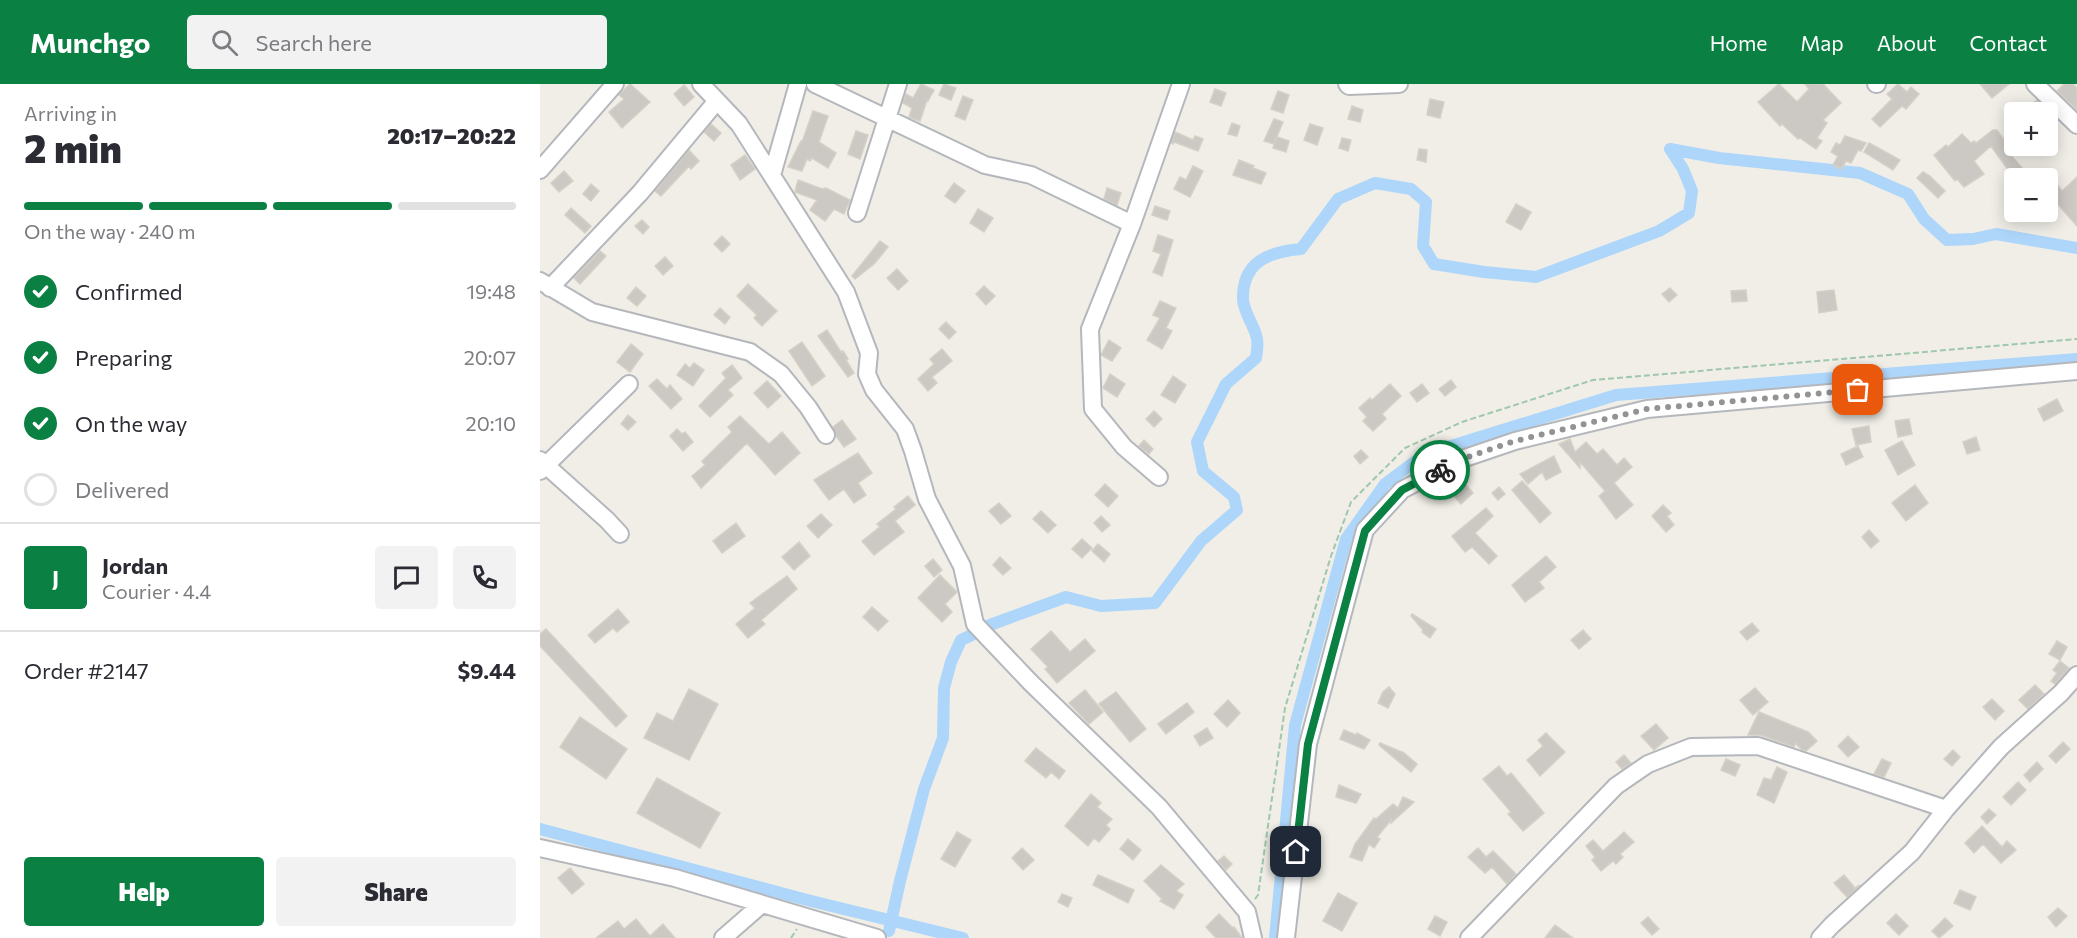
<!DOCTYPE html>
<html lang="en">
<head>
<meta charset="utf-8">
<style>
  :root { --surface:#fff; --page:#f2f2f3; --text:#2b2b33; --muted:#7c7c81; --line:#e1e1e2; --accent:#0b8043 }
  body { margin:0; font-family:Commissioner,sans-serif; background:var(--page); color:var(--text); height:100vh; display:flex; flex-direction:column; font-size:22px; white-space:nowrap }
  * { box-sizing:border-box; margin:0 }
  p { font-size:20px; color:var(--muted) }
  .icon { flex:none; width:33px; height:33px; fill:none; stroke:currentColor; stroke-width:2; stroke-linecap:round; stroke-linejoin:round }
  .map { position:relative; flex:1; overflow:hidden }
  .details { display:flex; flex-direction:column; background:var(--surface); width:540px }
  .details>* { flex:none }
  .tools { position:absolute; left:1464px; top:18px; display:grid; gap:12px }
  .tools a { display:grid; place-items:center; width:54px; height:54px; border-radius:6px; background:var(--surface); box-shadow:0 3px 15px #0003; font-size:30px }
  .pin { position:absolute; display:grid; place-items:center; width:51px; height:51px; color:#fff; margin:-26px; border-radius:12px; box-shadow:0 3px 9px #0006 }
  .courier { position:absolute; display:grid; place-items:center; width:60px; height:60px; margin:-30px; border:4px solid #0b8043; border-radius:50%; background:#fff; color:#222; box-shadow:0 2px 8px #0007 }
  .overview em { font-style:normal; font-weight:800 }
  .overview div { display:flex; flex-direction:column-reverse }
  .overview { display:flex; align-items:center; justify-content:space-between; height:102px; padding:0 24px }
  h1 { font-size:39px; font-weight:800; line-height:45px }
  .bar { display:grid; grid-template-columns:repeat(4,1fr); gap:9px 6px; align-content:center; height:72px; padding:0 24px }
  .bar i { height:8px; border-radius:4px; background:var(--line) }
  .bar .current { background:var(--accent) }
  .bar p { grid-column:span 4 }
  .line { display:flex; align-items:center; gap:15px; padding:0 24px; border-top:2px solid var(--line) }
  .line div { flex:1 }
  .round { display:grid; place-items:center; flex:none; width:63px; height:63px; border-radius:6px; background:var(--page) }
  ol { padding:0 24px; list-style:none }
  li { display:flex; align-items:center; gap:18px; height:66px }
  li p { margin-inline-start:auto }
  li .icon { padding:6px; border-radius:50%; background:var(--accent); color:#fff; stroke-width:4 }
  li:last-child { color:var(--muted) }
  li i { width:33px; height:33px; border:3px solid var(--line); border-radius:50% }
  .button { display:flex; gap:12px; margin-top:auto; padding:12px 24px }
  .button a { flex:1; height:69px; border-radius:6px; background:var(--accent); color:#fff; font-size:24px; font-weight:800; line-height:69px; text-align:center }
  .button a+a { background:var(--page); color:var(--text) }
  header { display:flex; align-items:center; gap:36px; box-sizing:border-box; height:84px; padding:0 30px; background:var(--accent); color:#fff }
  header strong { font-size:28px }
  nav { display:flex; gap:33px; margin-inline-start:auto; font-size:21px }
  .search { width:420px; height:54px; background:var(--page); display:flex; align-items:center; gap:15px; box-sizing:border-box; padding:0 21px; border-radius:6px; color:var(--muted); font-size:22px }
  main { display:flex; flex:1; min-height:0 }
  .map>svg:first-child { display:block }
</style>
</head>
<body>
<header>
<strong>Munchgo</strong>
<div class="search"><svg class="icon" aria-label="search" viewBox="0 0 24 24"><circle cx="10" cy="10" r="6"/><path d="M15 15l6 6"/></svg>Search here</div>
<nav><a>Home</a><a>Map</a><a>About</a><a>Contact</a></nav>
</header>
<main>
<section class="details">
<div class="overview"><div><h1>2 min</h1><p>Arriving in</p></div><em>20:17–20:22</em></div>
<div class="bar"><i class="current"></i><i class="current"></i><i class="current"></i><i></i><p>On the way · 240 m</p></div>
<ol>
<li><svg class="icon" aria-label="check" viewBox="0 0 24 24"><path d="M5 12l5 5 9-10"/></svg>Confirmed<p>19:48</p></li>
<li><svg class="icon" aria-label="check" viewBox="0 0 24 24"><path d="M5 12l5 5 9-10"/></svg>Preparing<p>20:07</p></li>
<li><svg class="icon" aria-label="check" viewBox="0 0 24 24"><path d="M5 12l5 5 9-10"/></svg>On the way<p>20:10</p></li>
<li><i></i>Delivered</li>
</ol>
<div class="line" style="height:108px"><b class="round" style="background:var(--accent);color:#fff">J</b><div><b>Jordan</b><p>Courier · 4.4</p></div><a class="round"><svg class="icon" aria-label="chat" viewBox="0 0 24 24"><path d="M4 5h16v11H9l-5 4z"/></svg></a><a class="round"><svg class="icon" aria-label="phone" viewBox="0 0 24 24"><path d="M5 4h4l2 5-3 2q2 4 5 5l2-3 5 2v4C11 20 4 13 5 4z"/></svg></a></div>
<div class="line" style="height:78px"><div>Order #2147</div><b>$9.44</b></div>
<div class="button"><a>Help</a><a>Share</a></div>
</section>
<div class="map">
<svg width="1537" height="854" viewBox="0 0 1537 854">
  <rect width="100%" height="100%" fill="#f0eee7"/>
  <g fill="none" stroke-linecap="round" stroke-linejoin="round">
    <path stroke="#add6fa" stroke-width="12" d="M450 541 526 513 561 522 615 519 661 457 697 426 694 413 663 387 657 358 686 300 716 274C717 267 719 258 716 251 713 240 704 228 703 216 702 178 728 168 761 165L798 115 835 99 871 105 886 118 883 162 894 180 944 188 996 193 1119 147 1149 129 1152 107 1143 85 1130 65 1179 74 1320 89 1368 110 1384 135 1407 156 1433 155 1456 150 1537 164
      M0 745 271 817 423 854
      M349 847 360 797 384 705 403 654 404 604 411 578 421 556 432 551
      M735 854 755 641 806 455 845 400 885 370 1076 311 1537 275"/>
  </g>
  <path fill="#ccc9c4" stroke="#d4d0c6" stroke-width="1.5" d="M90 0 110 18 82 44 69 28 84 15 79 11Z
    M381 0 394 6 388 17 387 16 380 37 369 33 372 24 363 19 366 10 373 14Z
    M404 0 416 4 411 16 399 11Z
    M1239 0 1256 17H1258L1269 5 1265 0H1283L1301 19 1283 36 1287 39 1277 54 1282 57 1276 65 1260 54 1258 55 1242 40 1240 42 1218 18Z
    M1358 0 1367 8 1371 3 1379 10 1366 25 1362 22 1340 43 1332 35 1352 15 1347 10Z
    M1440 0H1469L1452 14Z
    M1524 0H1533L1537 4V26L1517 7Z
    M144 1 154 13 144 22 134 10Z
    M675 5 686 9 681 22 670 18Z
    M738 7 749 11 743 29 731 25Z
    M423 12 433 16 425 36 415 32Z
    M890 15 904 18 900 34 887 31Z
    M1497 16 1509 28H1483Z
    M812 22 823 26 820 38 808 35Z
    M273 27 288 32 279 58 296 69 288 84 272 74 270 77 267 75 262 87 248 83 261 57 262 58Z
    M734 35 743 38 734 60 724 57Z
    M692 39 700 42 697 52 688 50Z
    M171 40 181 49 174 57 164 48Z
    M770 40 783 44 777 61 764 56Z
    M1453 46H1457L1472 67 1469 69 1491 94H1474L1451 62 1434 77 1444 90 1424 103 1417 95 1415 97 1394 71 1406 61 1408 63 1422 50 1431 59 1434 57 1436 59Z
    M316 47 328 51 320 75 308 70Z
    M635 48 653 56 655 52 663 55 658 67 634 58 633 60 631 59Z
    M1305 52 1326 59 1321 67 1318 66 1311 79 1306 77 1301 85 1293 81 1298 72 1291 68 1296 59 1300 61Z
    M737 53 749 57 746 68 733 64Z
    M802 54 811 56 808 67 799 64Z
    M1329 59 1360 76 1353 86 1324 68Z
    M879 65 887 66 886 78 877 76Z
    M149 66 159 77 151 85 149 82 121 112 115 107Z
    M205 71 215 85 200 96 191 81Z
    M699 76 714 82 713 84 726 89 721 100 693 91Z
    M653 82 663 87 650 113 634 105 640 93 646 96Z
    M24 87 33 97 19 108 11 99Z
    M1383 88 1390 92 1405 107 1398 114 1377 94Z
    M1508 91 1516 103 1518 102 1522 107 1537 93V142L1516 118 1508 125Z
    M258 96 282 105 286 104 310 116 304 130 294 125 285 137 270 126 277 116 255 108Z
    M414 99 425 107 415 119 405 112Z
    M51 100 59 107 51 117 43 110Z
    M567 104 581 109 577 121 564 115Z
    M976 120 991 128 981 146 966 138Z
    M615 122 630 127 627 136 612 131Z
    M31 124 51 142 45 149 25 131Z
    M438 125 453 134 444 148 430 139Z
    M102 136 109 143 103 150 95 142Z
    M618 151 633 156 622 192 613 188 621 170 613 167Z
    M182 152 190 160 182 168 174 160Z
    M340 157 348 163 334 180 315 195 312 192Z
    M60 167 66 172 40 200 34 194Z
    M125 173 133 182 123 191 115 182Z
    M357 185 368 197 358 206 347 194Z
    M208 200 237 227 222 242 214 234 217 231 197 212Z
    M444 202 455 212 446 221 436 210Z
    M96 203 106 212 97 222 87 214Z
    M1130 204 1137 211 1129 218 1122 210Z
    M1206 206 1207 217 1192 218 1191 207Z
    M1294 206 1297 226 1279 229 1277 208Z
    M620 217 636 224 626 244 632 247 622 265 607 256 620 234 613 231Z
    M180 224 190 233 185 240 174 231Z
    M406 238 416 248 409 255 399 245Z
    M287 246 301 268 303 267 308 275 306 276 314 289 308 293 278 252Z
    M569 256 581 264 572 277 561 271Z
    M262 258 285 292 272 302 249 267Z
    M91 260 103 270 90 288 77 278Z
    M402 265 412 277 392 293 397 299 388 307 378 295 394 280 390 275Z
    M154 279 164 286 153 302 137 291 145 280 150 284Z
    M192 281 202 294 188 306 193 311 170 333 159 322 186 294 182 289Z
    M570 290 585 300 577 313 563 304Z
    M633 292 646 301 635 319 621 311Z
    M117 295 127 305 130 301 142 315 131 325 109 302Z
    M911 296 916 303 905 312 899 305Z
    M227 297 241 312 228 324 214 309Z
    M850 300 861 312 842 330 846 335 833 347 823 337 827 333 819 324 830 314 832 316Z
    M882 300 889 309 877 318 870 309Z
    M1517 315 1523 327 1504 337 1498 325Z
    M614 327 622 335 614 343 606 335Z
    M88 331 96 338 88 346 81 340Z
    M200 332 229 360 242 348 260 369 235 391 207 359 161 404 152 392 165 381 162 377 192 348 188 343Z
    M1369 335 1372 350 1358 353 1355 337Z
    M302 336 316 355 304 363 296 352 293 343Z
    M1329 342 1331 358 1316 361 1312 345Z
    M137 345 142 350 145 348 153 358 143 367 130 352Z
    M1436 353 1440 366 1427 370 1423 358Z
    M1030 355 1035 368 1046 358 1057 370 1063 365 1077 381 1084 374 1092 383 1074 399 1093 421 1076 435 1059 412 1065 407 1040 378V384L1019 360Z
    M604 356 613 365 609 370 599 362Z
    M1362 357 1375 381 1358 391 1345 366Z
    M1318 362 1323 373 1306 381 1301 370Z
    M821 366 828 373 820 380 814 372Z
    M318 369 332 389 318 399 326 411 314 419 304 405 289 416 274 396Z
    M1014 372 1021 388 1006 396 1002 388 988 400 980 390Z
    M982 397 1011 429 1000 439 972 406Z
    M565 400 578 412 568 423 555 411Z
    M925 400 933 409 921 420 913 411Z
    M1375 401 1388 419 1366 437 1352 419Z
    M959 403 965 410 958 416 952 409Z
    M368 412 375 421 355 437 364 448 334 471 322 457 340 443 337 440 356 425 354 423Z
    M459 419 471 432 461 440 449 427Z
    M1123 421 1131 429 1127 432 1134 441 1126 448 1112 432Z
    M946 424 953 432 935 449 957 472 949 480 932 463 925 468 912 452Z
    M501 427 516 441 508 449 493 435Z
    M281 430 292 441 278 454 267 442Z
    M561 432 570 441 562 448 554 439Z
    M196 439 205 452 182 469 173 457Z
    M1329 446 1339 457 1331 464 1322 453Z
    M542 455 552 464 542 474 532 465Z
    M259 458 270 472 254 486 242 473Z
    M558 460 570 470 564 478 552 467Z
    M1006 472 1016 483 999 498 1004 504 985 518 972 501Z
    M460 473 471 484 463 491 453 481Z
    M393 475 402 486 394 493 385 482Z
    M400 491 417 508 405 520 412 528 402 538 378 514Z
    M247 492 257 505 221 536 225 540 208 554 196 540 215 524 210 519Z
    M332 523 348 537 338 547 323 533Z
    M78 525 89 538 77 548 73 544 55 559 48 551Z
    M872 530 896 545 890 554 882 548 883 546 871 532Z
    M1212 539 1219 547 1207 556 1200 548Z
    M6 545 87 632 76 643 0 562V550Z
    M1043 546 1051 555 1039 565 1031 556Z
    M511 547 530 568 545 555 555 567 517 599 505 585 508 583 491 565Z
    M1517 557 1527 563 1520 576 1509 570Z
    M1520 577 1529 584 1515 600 1511 597 1517 589 1513 586Z
    M1495 601 1504 610 1488 625 1479 616Z
    M849 603 855 610 848 624 838 619 843 608Z
    M1215 604 1228 618 1213 631 1200 616Z
    M149 605 178 620 149 676 104 654 117 629 133 637Z
    M545 606 563 628 549 640 529 619Z
    M576 608 606 645 590 658 559 620Z
    M1452 615 1464 627 1455 636 1443 623Z
    M688 616 700 629 687 643 674 630Z
    M647 619 654 628 626 650 618 640Z
    M1219 628 1268 648 1277 657 1266 667 1262 666 1255 659 1254 663 1221 651H1208Z
    M40 633 87 665 66 695 20 663Z
    M1116 640 1128 654 1114 666 1101 652Z
    M667 644 673 654 660 662 654 652Z
    M804 646 816 651 817 649 830 656 824 665 800 655Z
    M1006 649 1025 668 1000 692 987 676 1003 662 998 656Z
    M1308 652 1319 663 1308 673 1298 662Z
    M1523 658 1530 665 1516 679 1509 672Z
    M840 659 864 669 877 680 871 688 839 661Z
    M496 664 525 687 519 695 511 688 506 694 485 677Z
    M1413 666 1420 673 1412 682 1404 675Z
    M1084 671 1091 679 1082 685 1076 678Z
    M1186 675 1200 681 1195 692 1181 686Z
    M1342 675 1351 679 1344 693 1334 690Z
    M1497 678 1503 685 1490 698 1484 691Z
    M959 682 967 692 971 689 1004 729 983 747 968 730 971 728 943 695Z
    M1237 683 1247 688 1234 719 1217 711 1224 694 1231 696Z
    M117 694 180 729 160 764 97 729Z
    M1478 698 1486 706 1471 721 1463 713Z
    M799 701 821 710 816 719 796 713Z
    M551 710 561 719 557 723 572 735 566 741 570 745 559 758 554 754 548 762 525 742Z
    M863 713 874 718 851 739V736L837 753 840 755 834 764 829 760 822 777 810 773 815 760 834 734 836 735 853 720 858 724Z
    M1449 725 1456 731 1447 740 1441 733Z
    M1442 742 1462 763 1467 757 1476 766 1461 779 1443 760 1434 769 1425 759Z
    M417 748 431 756 415 783 401 775Z
    M1084 748 1094 758 1080 770 1083 773 1076 780 1073 777 1061 787 1052 776 1055 773 1046 762 1053 756 1063 767Z
    M588 755 601 766 593 776 580 765Z
    M482 764 494 776 483 786 472 774Z
    M938 764 946 773 953 767 976 790 967 800 952 783 945 789 928 773Z
    M684 772 692 780 686 786 678 777Z
    M621 781 644 800 636 807 643 811 634 825 620 817 622 815 604 797Z
    M30 784 44 800 32 810 18 794Z
    M558 791 594 806 588 819 553 801Z
    M1304 791 1315 804 1320 801 1307 813 1294 799Z
    M1420 806 1436 813 1430 826 1414 819Z
    M798 809 817 819 802 847 783 837Z
    M522 810 532 814 528 823 518 818Z
    M1518 824 1527 832 1516 843 1508 833Z
    M679 830 693 844 694 843 702 854H676L666 843Z
    M1356 830 1368 842 1359 851 1347 839Z
    M895 832 907 838 900 852 888 845Z
    M1108 833 1119 845 1112 851 1101 839Z
    M1405 834 1413 842 1399 854 1392 847Z
    M96 835 110 852 123 840 135 854H56L78 837 84 845Z
    M1015 841 1033 854H1005Z"/>
  <g fill="none" stroke-linecap="round" stroke-linejoin="round">
    <g stroke="#b4b7bb" stroke-width="20">
      <path id="minor" d="M161 0 199 40 306 208 329 269 327 290 334 306 365 345 373 367 387 415 422 482 435 540 491 599 619 723 707 828 713 854
        M275 0 445 81 491 91 592 140
        M807 0 809 2 859 0
        M1336 0H1337
        M1495 0 1537 41
        M0 86 75 0
        M232 91 258 0
        M317 129 358 0
        M0 197 52 228 210 268 241 290 268 323 286 351
        M10 204 100 109 176 18
        M0 376 67 436 80 450
        M0 387 89 300
        M619 393 584 363 553 325 550 245 592 140 641 0
        M0 764 135 794 337 854
        M183 854 222 820
        M746 854 768 660 825 446 862 406 919 376 975 357 1107 325 1537 287
        M929 854 1076 702 1108 680 1151 663 1218 662 1406 725
        M1280 854 1292 841 1372 768 1406 725 1461 663 1521 609 1537 591"/>
    </g>
    <path stroke="#9fc7ac" stroke-width="2" stroke-dasharray="6 3" stroke-linecap="butt" d="M715 815 718 811 745 624 791 472 811 418 865 364 922 338 1053 296 1537 255
      M251 854 257 845"/>
    <use href="#minor" stroke="#fff" stroke-width="16"/>
  </g>
  <g fill="none" stroke-linecap="round" stroke-linejoin="round">
    <path stroke="#929394" stroke-width="6" stroke-dasharray="0 10.8" d="M900 386 919 376 975 357 1107 325 1318 306"/>
    <path stroke="#0b8043" stroke-width="8" d="M756 768 768 660 825 447 862 406 900 386"/>
  </g>
</svg>
<div class="tools">
<a>+</a>
<a>−</a>
</div>
<div class="pin" style="left:1318px;top:306px;background:#ea580c"><svg class="icon" aria-label="bag" viewBox="0 0 24 24"><path d="M5 8h14l-1 12H6zM9 8a3 3 0 0 1 6 0"/></svg></div>
<div class="pin" style="left:756px;top:768px;background:#1f2937"><svg class="icon" aria-label="home" viewBox="0 0 24 24"><path d="M3 11l9-7 9 7M6 9v11h12V9"/></svg></div>
<div class="courier" style="left:900px;top:386px"><svg class="icon" aria-label="bike" viewBox="0 0 24 24"><circle cx="6" cy="16" r="4"/><circle cx="18" cy="16" r="4"/><path d="M6 16l4-8h5l3 8M10 8l3 8H6M13 5h3"/></svg></div>
</div>
</main>
</body>
</html>
